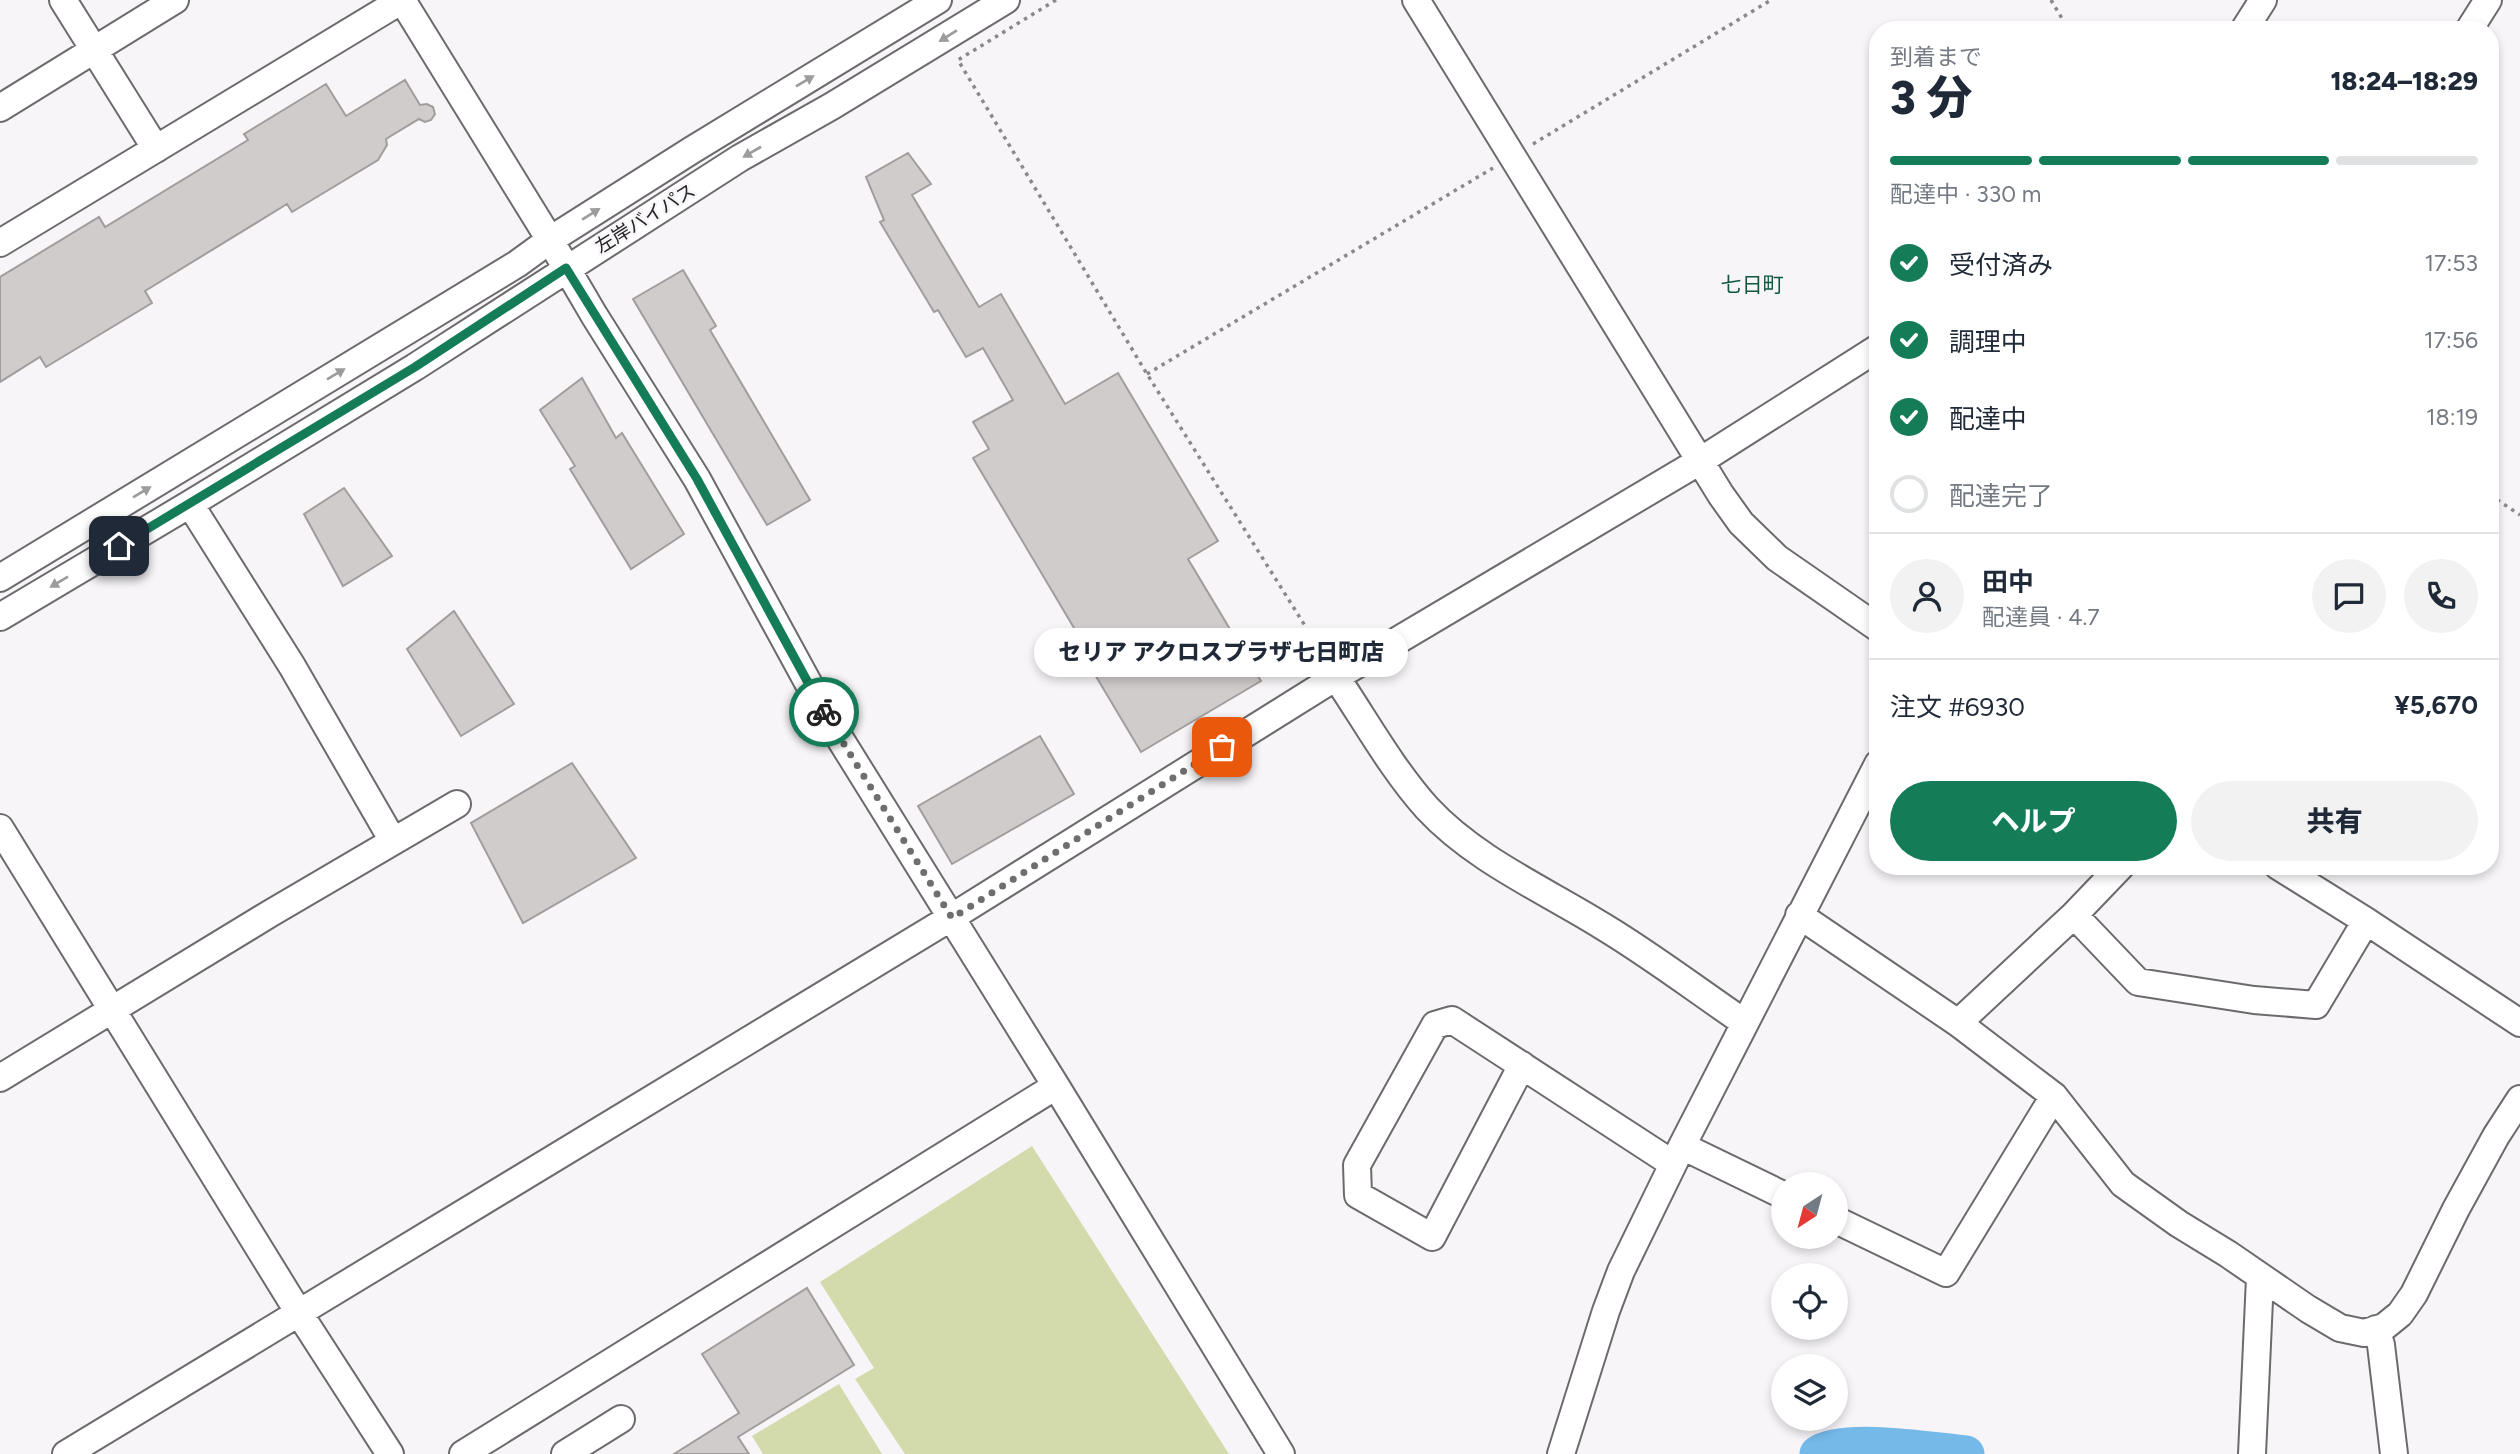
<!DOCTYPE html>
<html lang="ja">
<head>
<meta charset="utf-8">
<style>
  :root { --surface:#fff; --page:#f2f2f3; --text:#1f2937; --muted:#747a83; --line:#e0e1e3; --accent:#147d58 }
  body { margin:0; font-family:Figtree,"Noto Sans JP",sans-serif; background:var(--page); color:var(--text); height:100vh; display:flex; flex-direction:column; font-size:26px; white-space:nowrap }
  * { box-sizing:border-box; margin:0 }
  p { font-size:23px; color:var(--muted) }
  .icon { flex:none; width:38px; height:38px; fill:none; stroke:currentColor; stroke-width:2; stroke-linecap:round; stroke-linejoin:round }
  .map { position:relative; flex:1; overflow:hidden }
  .panel { position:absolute; left:1869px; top:21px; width:630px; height:854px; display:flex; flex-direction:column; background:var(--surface); border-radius:28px; box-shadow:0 4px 10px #0003 }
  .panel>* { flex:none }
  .needle { width:46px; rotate:216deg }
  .fabs { position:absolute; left:1771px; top:1172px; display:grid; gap:14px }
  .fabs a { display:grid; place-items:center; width:77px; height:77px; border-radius:50%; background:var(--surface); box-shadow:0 4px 10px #0003; font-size:35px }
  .pin { position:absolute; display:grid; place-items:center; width:60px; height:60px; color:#fff; margin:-30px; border-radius:14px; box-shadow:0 4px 10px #0006 }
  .courier { position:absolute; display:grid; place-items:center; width:70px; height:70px; margin:-35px; border:5px solid #147d58; border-radius:50%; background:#fff; color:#222; box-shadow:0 2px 9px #0007 }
  .bubble { position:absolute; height:49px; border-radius:24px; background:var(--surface); box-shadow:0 4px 10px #0003; font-size:23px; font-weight:800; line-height:49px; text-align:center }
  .overview em { font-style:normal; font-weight:800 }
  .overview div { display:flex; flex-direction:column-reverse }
  .overview { display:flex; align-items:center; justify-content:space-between; height:119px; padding:0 21px }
  h1 { font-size:46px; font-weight:800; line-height:52px }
  .bar { display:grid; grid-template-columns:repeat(4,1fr); gap:10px 7px; align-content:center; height:84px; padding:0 21px }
  .bar i { height:9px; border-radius:5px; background:var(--line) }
  .bar .selected { background:var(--accent) }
  .bar p { grid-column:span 4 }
  .line { display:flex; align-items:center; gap:18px; padding:0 21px; border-top:2px solid var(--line) }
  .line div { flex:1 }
  .round { display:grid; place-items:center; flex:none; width:74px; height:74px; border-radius:37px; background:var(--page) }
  ol { padding:0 21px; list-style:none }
  li { display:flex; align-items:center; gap:21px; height:77px }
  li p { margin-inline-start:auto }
  li .icon { padding:7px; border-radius:50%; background:var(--accent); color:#fff; stroke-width:4 }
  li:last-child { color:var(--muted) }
  li i { width:38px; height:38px; border:4px solid var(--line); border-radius:50% }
  .button { display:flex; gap:14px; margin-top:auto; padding:14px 21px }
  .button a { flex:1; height:80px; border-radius:42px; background:var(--accent); color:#fff; font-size:28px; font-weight:800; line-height:80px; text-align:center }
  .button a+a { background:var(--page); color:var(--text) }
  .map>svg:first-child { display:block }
</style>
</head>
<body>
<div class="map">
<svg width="2520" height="1454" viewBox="0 0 2520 1454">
  <rect width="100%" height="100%" fill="#f7f5f8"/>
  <path fill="#d3dbac" d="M1032 1146 1229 1454H905L855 1379 874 1368 820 1282Z
    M839 1384 882 1454H763L752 1436Z"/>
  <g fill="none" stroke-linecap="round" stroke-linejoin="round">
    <path stroke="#75b9e9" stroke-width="37" d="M1818 1454C1843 1436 1934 1451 1966 1454"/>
  </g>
  <path fill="#d0cccb" stroke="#a19d9c" stroke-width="2" d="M405 80 420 105 427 104 433 107 435 114 431 120 425 122 419 119 386 139 387 145 378 160 292 212 287 204 145 291 152 303 46 367 40 357 0 382V277L99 217 105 227 248 140 244 134 326 84 346 116Z
    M908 153 931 184 912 195 979 307 1001 294 1065 404 1118 373 1218 541 1188 559 1261 681 1141 752 1072 636 1077 633 973 458 989 449 973 422 1013 400 983 348 966 357 938 310 934 312 880 222 884 220 866 177Z
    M683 270 716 326 710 330 810 500 767 525 633 299Z
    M582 378 616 438 622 433 684 534 631 569 570 469 575 466 540 410Z
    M344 488 392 556 343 586 304 514Z
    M454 611 514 704 461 736 407 649Z
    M1040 736 1074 794 952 864 918 806Z
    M572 763 636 858 523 923 471 823Z
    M807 1288 854 1365 738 1437 749 1454H674L739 1413 702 1354Z"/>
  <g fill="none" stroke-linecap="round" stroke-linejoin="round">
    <g stroke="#6c6a6d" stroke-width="30">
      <path id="minor" d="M63 0 156 149
        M402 0 550 240 594 315 697 479 829 721 1056 1086 1281 1454
        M1416 0 1721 495 1741 523 1777 558 1878 628
        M2244 30 2263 0
        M2469 30 2488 0
        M0 108 175 0
        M0 243 402 0
        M190 504 292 666 393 841
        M0 578 517 264 550 240 692 150 938 0
        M0 617 190 504 415 367 740 158 832 106 1006 0
        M1336 677C1365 720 1392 769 1427 808 1475 860 1545 890 1604 927 1652 956 1698 991 1745 1023
        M0 828 299 1313 390 1454
        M2278 866 2366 921 2520 1023
        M1799 915 1958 1023 2054 1096 2123 1184 2179 1224 2228 1254 2308 1309 2340 1328 2364 1333 2384 1327 2400 1314 2414 1294 2456 1209 2496 1136 2520 1099
        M2074 915 2138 982 2254 1000 2316 1005 2366 921
        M1958 1023 2074 915 2121 866
        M1522 1065 1432 1237 1358 1195 1357 1165 1435 1025 1452 1020 1673 1164
        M0 1078 271 913 457 804
        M1682 1146 1783 1195
        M1836 1220 1946 1273 2054 1096
        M2376 1329 2381 1345 2394 1454
        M66 1454 952 917 1336 677 1700 461 1878 348
        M463 1454 1056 1086
        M565 1454 621 1419
        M1561 1454 1606 1311 1621 1271 1682 1146 1878 764
        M2252 1454 2260 1278"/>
    </g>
    <path stroke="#8a888a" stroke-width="3.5" stroke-dasharray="3.5 5" stroke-linecap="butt" d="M1056 0 958 60 1147 374 1324 656
      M2051 0 2069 30
      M1533 144 1771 0
      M1147 374 1493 168
      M2490 495 2520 515"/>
    <use href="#minor" stroke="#fff" stroke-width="26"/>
  </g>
  <defs><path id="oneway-solid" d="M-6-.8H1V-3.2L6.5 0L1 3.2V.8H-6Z" transform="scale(1.75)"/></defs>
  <g fill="#9d9c9d">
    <use href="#oneway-solid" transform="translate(948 36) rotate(148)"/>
    <use href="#oneway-solid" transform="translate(805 81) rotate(-31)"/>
    <use href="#oneway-solid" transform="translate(752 152) rotate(150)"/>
    <use href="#oneway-solid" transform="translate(591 214) rotate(-32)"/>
    <use href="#oneway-solid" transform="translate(336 374) rotate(-31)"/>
    <use href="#oneway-solid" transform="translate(142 492) rotate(-31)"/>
    <use href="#oneway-solid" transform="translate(59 582) rotate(149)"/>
  </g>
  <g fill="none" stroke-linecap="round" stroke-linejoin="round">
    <path stroke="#6e6d6f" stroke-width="7" stroke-dasharray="0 12.6" d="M824 712 952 918 1222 747"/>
    <path stroke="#147d58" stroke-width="9" d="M119 546 415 367 566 268 697 479 824 712"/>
  </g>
  <g text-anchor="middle" stroke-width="5" stroke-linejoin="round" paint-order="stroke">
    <g font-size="19" fill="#252425" stroke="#f7f5f8">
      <text transform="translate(645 218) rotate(-32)" y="7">左岸バイパス</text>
    </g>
    <g font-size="21" fill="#11573d" stroke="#f7f5f8">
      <text x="1752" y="292">七日町</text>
    </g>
  </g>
</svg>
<div class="fabs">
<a><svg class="needle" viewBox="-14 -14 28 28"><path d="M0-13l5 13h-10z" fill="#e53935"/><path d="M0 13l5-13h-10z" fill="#747a83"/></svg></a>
<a><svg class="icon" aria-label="locate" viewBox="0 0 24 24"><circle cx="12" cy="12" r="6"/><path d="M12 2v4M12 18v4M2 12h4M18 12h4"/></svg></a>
<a><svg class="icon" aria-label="layers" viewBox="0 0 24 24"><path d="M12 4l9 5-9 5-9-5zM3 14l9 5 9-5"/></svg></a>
</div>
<div class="pin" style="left:1222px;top:747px;background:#ea580c"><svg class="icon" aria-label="bag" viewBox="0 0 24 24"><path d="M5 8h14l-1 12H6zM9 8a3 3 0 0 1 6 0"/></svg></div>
<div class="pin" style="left:119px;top:546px;background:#1f2937"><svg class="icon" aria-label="home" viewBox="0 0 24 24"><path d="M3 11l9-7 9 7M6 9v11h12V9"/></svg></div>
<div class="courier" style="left:824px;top:712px"><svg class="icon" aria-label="bike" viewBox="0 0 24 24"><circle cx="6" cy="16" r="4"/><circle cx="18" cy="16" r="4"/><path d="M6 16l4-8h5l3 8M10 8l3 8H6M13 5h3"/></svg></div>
<div class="bubble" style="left:1034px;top:628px;width:374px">セリア アクロスプラザ七日町店</div>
<section class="panel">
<div class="overview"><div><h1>3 分</h1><p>到着まで</p></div><em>18:24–18:29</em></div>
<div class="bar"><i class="selected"></i><i class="selected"></i><i class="selected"></i><i></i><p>配達中 · 330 m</p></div>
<ol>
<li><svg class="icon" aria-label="check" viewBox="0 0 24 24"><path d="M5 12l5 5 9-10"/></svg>受付済み<p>17:53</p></li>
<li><svg class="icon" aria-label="check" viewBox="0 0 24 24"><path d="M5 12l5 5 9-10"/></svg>調理中<p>17:56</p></li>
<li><svg class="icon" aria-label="check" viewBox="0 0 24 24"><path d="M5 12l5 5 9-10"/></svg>配達中<p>18:19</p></li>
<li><i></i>配達完了</li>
</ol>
<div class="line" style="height:126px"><a class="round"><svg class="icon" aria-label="person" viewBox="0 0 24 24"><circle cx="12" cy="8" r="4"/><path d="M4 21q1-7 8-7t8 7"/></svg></a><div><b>田中</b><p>配達員 · 4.7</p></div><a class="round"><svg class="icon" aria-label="chat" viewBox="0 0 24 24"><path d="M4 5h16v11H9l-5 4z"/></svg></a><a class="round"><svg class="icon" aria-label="phone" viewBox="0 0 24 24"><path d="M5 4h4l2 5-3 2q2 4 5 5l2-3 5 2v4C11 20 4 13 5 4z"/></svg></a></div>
<div class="line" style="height:91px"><div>注文 #6930</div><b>¥5,670</b></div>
<div class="button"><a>ヘルプ</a><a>共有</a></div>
</section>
</div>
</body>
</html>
